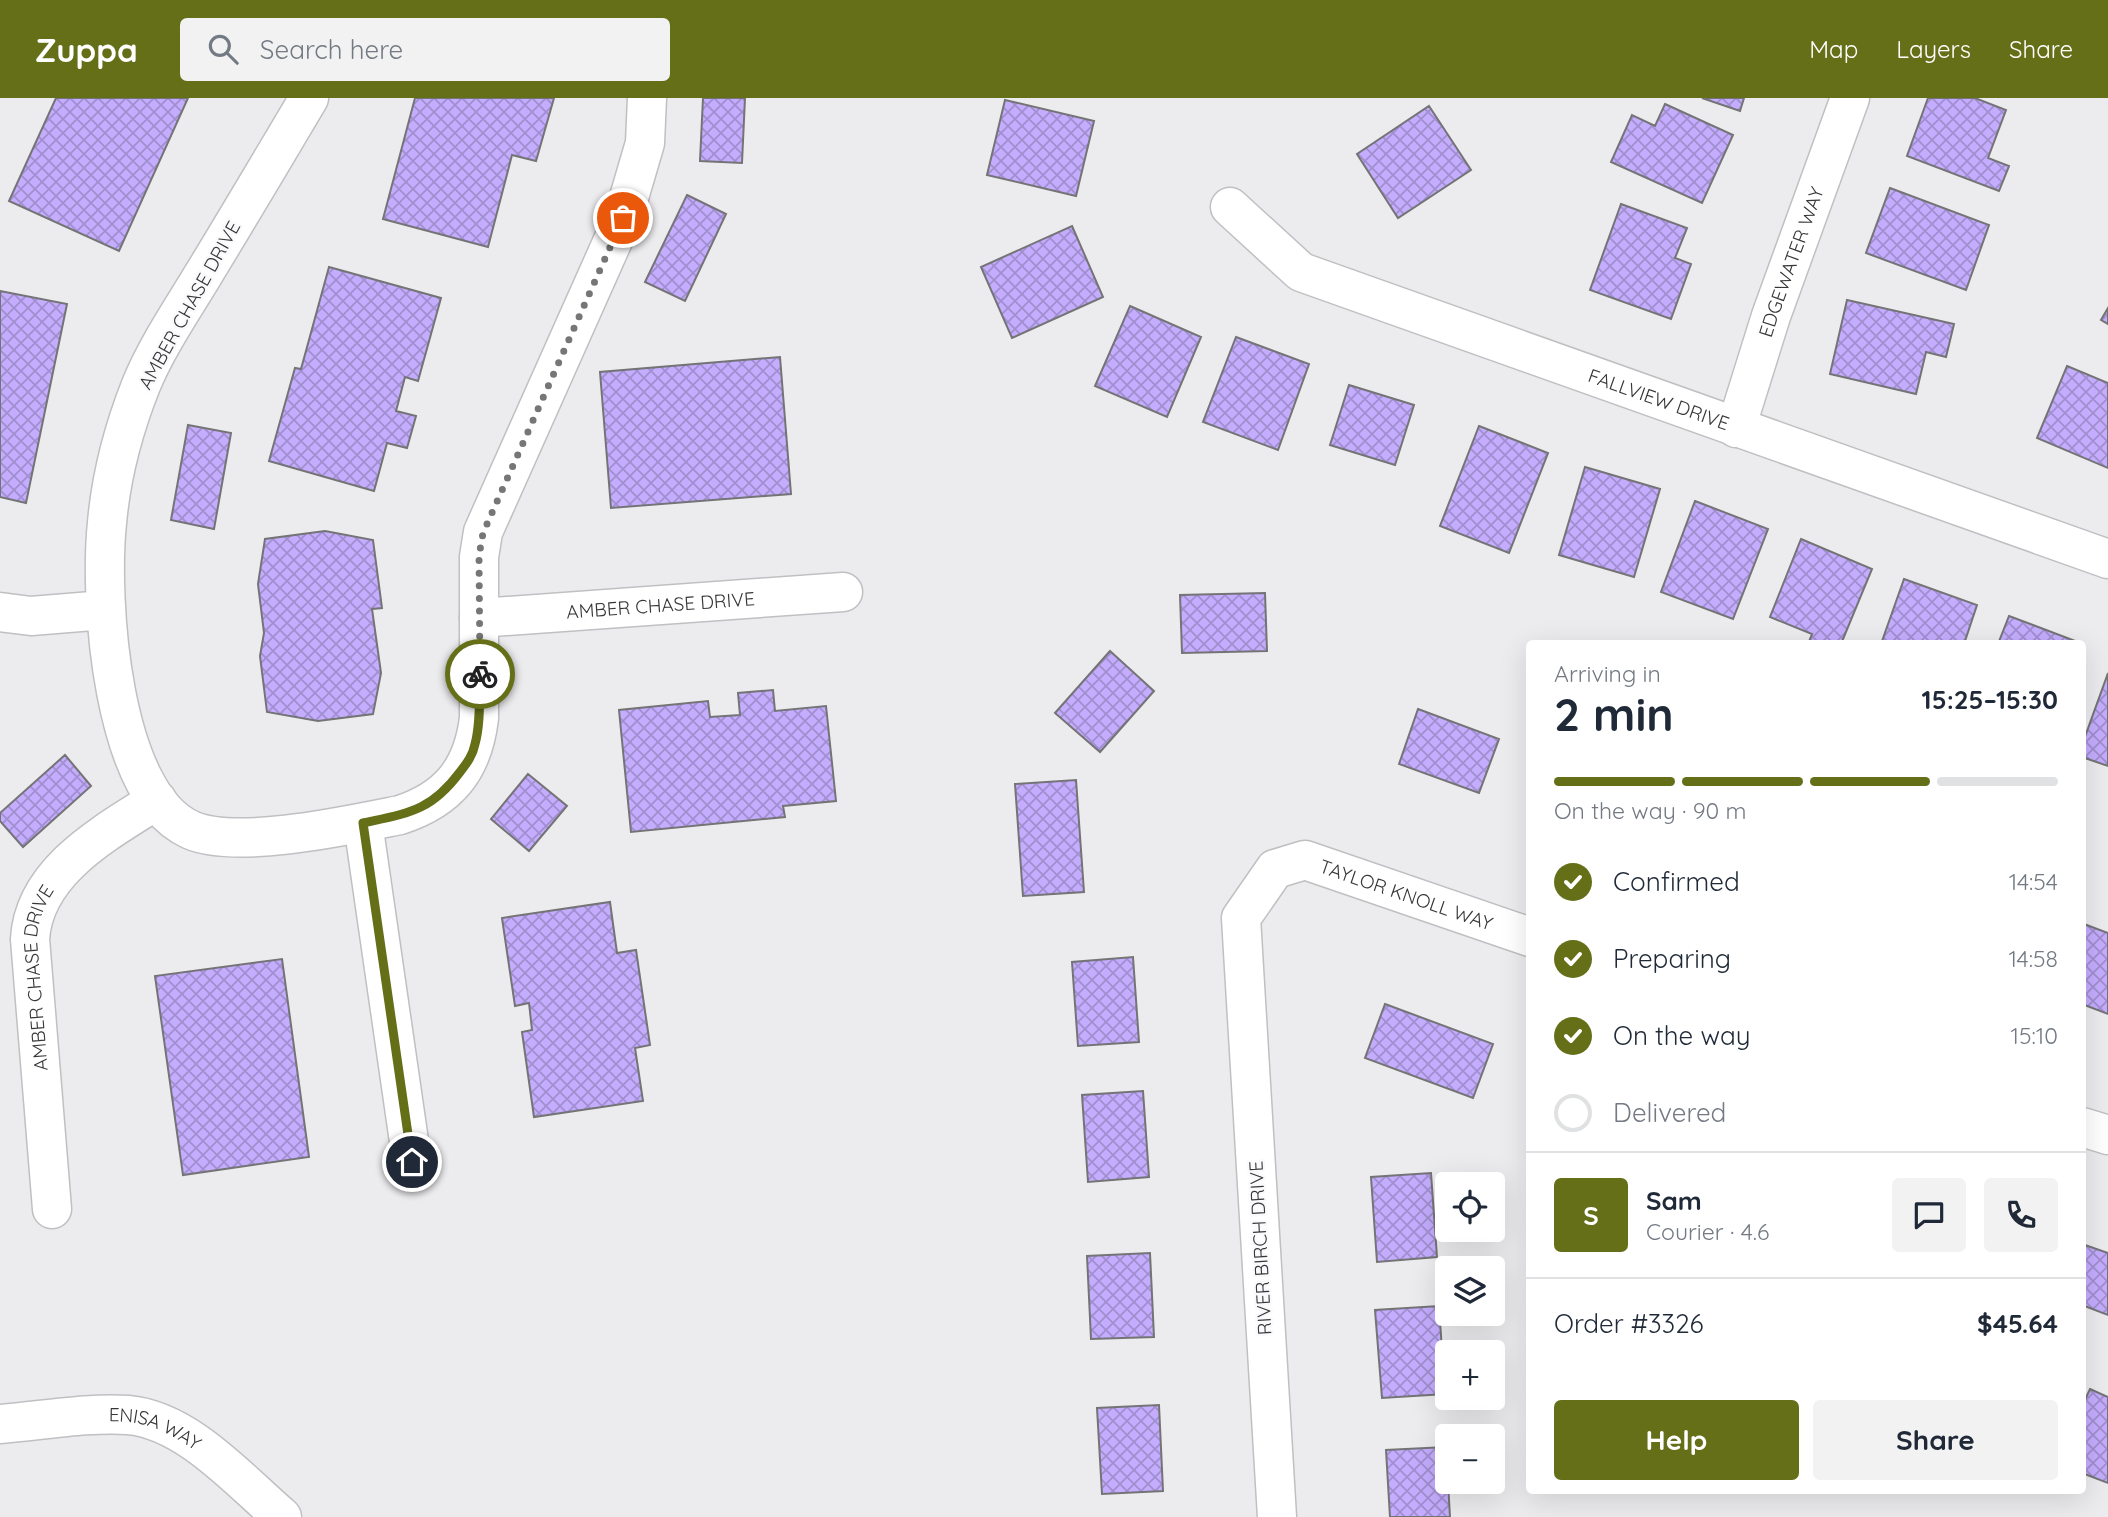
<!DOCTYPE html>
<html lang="en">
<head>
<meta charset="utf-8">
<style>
  :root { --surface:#fff; --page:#f2f2f3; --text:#1f2937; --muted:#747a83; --line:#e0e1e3; --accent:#646f18 }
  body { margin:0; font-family:Quicksand,sans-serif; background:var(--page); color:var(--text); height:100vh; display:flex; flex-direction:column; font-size:26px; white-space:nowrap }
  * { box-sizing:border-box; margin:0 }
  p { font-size:23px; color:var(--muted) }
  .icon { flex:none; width:38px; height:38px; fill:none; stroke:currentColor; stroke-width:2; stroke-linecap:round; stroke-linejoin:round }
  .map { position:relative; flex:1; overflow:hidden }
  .sheet { position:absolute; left:1526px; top:542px; width:560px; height:854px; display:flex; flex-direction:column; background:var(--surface); border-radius:7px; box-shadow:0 7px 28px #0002 }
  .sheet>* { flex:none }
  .tools { position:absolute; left:1435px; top:1074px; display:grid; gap:14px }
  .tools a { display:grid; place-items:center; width:70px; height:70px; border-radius:7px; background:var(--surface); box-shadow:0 7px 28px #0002; font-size:35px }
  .pin { position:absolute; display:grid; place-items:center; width:60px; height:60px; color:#fff; margin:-30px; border:4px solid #fff; border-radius:50%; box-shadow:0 2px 7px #0007 }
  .courier { position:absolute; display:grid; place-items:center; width:70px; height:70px; margin:-35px; border:5px solid #646f18; border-radius:50%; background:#fff; color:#222; box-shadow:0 2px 9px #0007 }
  .headline em { font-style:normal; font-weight:700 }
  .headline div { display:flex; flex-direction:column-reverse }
  .headline { display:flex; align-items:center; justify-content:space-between; height:119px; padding:0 28px }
  h1 { font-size:46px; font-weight:700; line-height:52px }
  .bar { display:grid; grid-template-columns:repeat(4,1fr); gap:10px 7px; align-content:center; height:84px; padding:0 28px }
  .bar i { height:9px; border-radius:5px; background:var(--line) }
  .bar .current { background:var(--accent) }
  .bar p { grid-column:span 4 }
  .line { display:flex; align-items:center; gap:18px; padding:0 28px; border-top:2px solid var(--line) }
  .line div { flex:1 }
  .round { display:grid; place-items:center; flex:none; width:74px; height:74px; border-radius:7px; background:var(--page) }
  ol { padding:0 28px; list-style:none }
  li { display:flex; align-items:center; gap:21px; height:77px }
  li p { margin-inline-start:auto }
  li .icon { padding:7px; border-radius:50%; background:var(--accent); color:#fff; stroke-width:4 }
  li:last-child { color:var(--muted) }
  li i { width:38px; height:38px; border:4px solid var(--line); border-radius:50% }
  .cta { display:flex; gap:14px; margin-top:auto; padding:14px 28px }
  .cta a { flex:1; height:80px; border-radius:7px; background:var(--accent); color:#fff; font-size:28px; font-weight:700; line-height:80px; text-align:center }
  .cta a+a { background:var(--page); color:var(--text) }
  header { display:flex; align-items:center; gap:42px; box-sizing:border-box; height:98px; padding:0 35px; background:var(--accent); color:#fff }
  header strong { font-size:33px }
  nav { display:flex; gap:38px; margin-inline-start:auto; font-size:24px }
  .search { width:490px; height:63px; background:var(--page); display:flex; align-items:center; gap:18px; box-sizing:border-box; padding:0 24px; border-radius:7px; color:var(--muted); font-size:26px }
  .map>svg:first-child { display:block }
</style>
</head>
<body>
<header>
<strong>Zuppa</strong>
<div class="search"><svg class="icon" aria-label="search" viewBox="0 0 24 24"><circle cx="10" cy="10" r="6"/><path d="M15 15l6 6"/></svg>Search here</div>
<nav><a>Map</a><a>Layers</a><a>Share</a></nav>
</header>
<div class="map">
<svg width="2108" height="1419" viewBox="0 0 2108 1419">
  <defs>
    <pattern id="building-cross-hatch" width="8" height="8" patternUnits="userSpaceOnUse" patternTransform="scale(1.75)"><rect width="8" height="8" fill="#c4adfe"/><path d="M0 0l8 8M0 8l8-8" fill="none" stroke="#a08ecf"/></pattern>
  </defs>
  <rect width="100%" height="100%" fill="#ececef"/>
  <path fill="url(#building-cross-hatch)" stroke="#747476" stroke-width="2" d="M56 0H188L119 153 9 103Z
    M415 0H554L536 63 512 57 488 149 383 121Z
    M703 0H745L742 65 700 63Z
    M1702 0H1744L1740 13Z
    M1928 0H1975L2006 12 1988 60 2009 68 1999 93 1907 58Z
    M1005 2 1094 23 1076 98 987 77Z
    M1665 6 1733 37 1702 105 1611 64 1632 17 1655 28Z
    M1429 8 1471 72 1398 120 1357 56Z
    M1890 90 1989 127 1966 192 1866 155Z
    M687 97 726 116 685 203 645 184Z
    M1621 106 1687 130 1675 160 1691 166 1671 221 1590 192Z
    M1072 128 1103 199 1012 240 981 169Z
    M329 169 441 200 418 283 405 279 396 313 416 318 407 350 387 345 374 393 269 363 295 270 301 271Z
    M0 193 67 206 26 405 0 399Z
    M1847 202 1954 226 1946 259 1926 254 1916 296 1830 276Z
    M1130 208 1201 239 1167 319 1095 288Z
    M2108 210V226L2101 222Z
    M1236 239 1309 266 1278 352 1203 324Z
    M780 259 791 396 611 410 600 274Z
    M2067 268 2108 285V370L2037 340Z
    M1349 287 1414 307 1395 367 1330 347Z
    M188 327 231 335 214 431 171 422Z
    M1479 328 1548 355 1509 455 1440 428Z
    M1585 369 1660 391 1634 479 1559 457Z
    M1695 403 1768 431 1733 521 1661 494Z
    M325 433 373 442 382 510 372 511 381 575 373 616 318 623 267 614 260 558 264 535 258 486 265 441Z
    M1801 441 1872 471 1841 546H1808L1812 536 1770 519Z
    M1904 481 1977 507 1964 546H1881Z
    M1265 495 1267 553 1182 555 1180 497Z
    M2009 518 2078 544 2077 546H1998Z
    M1110 553 1154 593 1100 654 1055 615Z
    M2108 575V668L2082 659V647Z
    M773 592 775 613 826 608 836 703 783 708 785 719 631 734 619 612 708 603 710 619 740 617 738 595Z
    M1418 611 1499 641 1479 695 1399 666Z
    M65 657 91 688 23 749 0 723V715Z
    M528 676 567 708 529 753 491 721Z
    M1076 682 1084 794 1023 798 1015 686Z
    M610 804 617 855 636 852 650 947 635 950 643 1003 534 1019 522 934 532 932 529 905 515 908 502 820Z
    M2084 826 2108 835V916L2082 906Z
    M1133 859 1139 944 1078 948 1072 864Z
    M282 861 309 1059 183 1077 155 878Z
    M1385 906 1493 946 1473 1000 1365 960Z
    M1143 993 1149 1079 1088 1084 1082 997Z
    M1431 1075 1437 1159 1377 1164 1371 1079Z
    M2085 1147 2108 1155V1217L2082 1207V1154Z
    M1150 1155 1154 1239 1091 1241 1087 1158Z
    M1439 1208 1445 1296 1382 1300 1375 1212Z
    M2090 1291 2108 1299V1385L2082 1375V1308Z
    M1159 1307 1163 1393 1102 1396 1097 1310Z
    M1446 1349 1450 1419H1390L1386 1352Z"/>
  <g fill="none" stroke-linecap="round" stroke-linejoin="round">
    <g stroke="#c0bfc2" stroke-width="41">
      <g id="minor">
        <path d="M309 0C274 59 239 118 203 177 182 212 157 248 141 287 124 330 111 379 107 425 99 500 111 697 191 732 237 752 350 727 400 717 449 701 473 671 479 620V459L483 434 623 120 645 45 647 0"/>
        <path id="s1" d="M1230 109 1301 174 2108 461"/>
        <path id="s2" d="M1736 330 1771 218 1850 0"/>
        <path d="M0 514 31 518 105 512"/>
        <path id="s3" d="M479 520 843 494"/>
        <path d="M363 725 412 1064"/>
        <path d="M2082 1029 2108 1037"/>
        <path id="s4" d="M52 1111 30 841C34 773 105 735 157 702"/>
        <path id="s5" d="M0 1326C40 1323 89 1314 128 1317 187 1322 239 1382 282 1419"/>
        <path id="s6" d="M1277 1419 1241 820 1275 771 1305 762 1530 839"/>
      </g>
    </g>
    <use href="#minor" stroke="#fff" stroke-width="38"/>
  </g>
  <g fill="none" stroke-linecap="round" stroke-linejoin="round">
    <path stroke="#767678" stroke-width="7" stroke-dasharray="0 12.6" d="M480 576 479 458 483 435 623 120"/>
    <path stroke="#646f18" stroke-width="9" d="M412 1064 363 725C409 715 431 713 460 674 467 665 473 657 475 646 481 624 479 599 480 576"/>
  </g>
  <g text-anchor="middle" stroke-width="5" stroke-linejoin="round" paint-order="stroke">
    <g font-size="19" fill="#373738" stroke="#faf9fc">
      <text dy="7" stroke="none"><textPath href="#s2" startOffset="175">EDGEWATER WAY</textPath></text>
      <text transform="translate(189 207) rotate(-61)" y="7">AMBER CHASE DRIVE</text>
      <text dy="7" stroke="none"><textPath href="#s1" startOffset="476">FALLVIEW DRIVE</textPath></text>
      <text dy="7" stroke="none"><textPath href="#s3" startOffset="182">AMBER CHASE DRIVE</textPath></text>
      <text dy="7" stroke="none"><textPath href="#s6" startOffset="798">TAYLOR KNOLL WAY</textPath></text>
      <text dy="7" stroke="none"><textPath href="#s4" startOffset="233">AMBER CHASE DRIVE</textPath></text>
      <text transform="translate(1260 1150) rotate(-93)" y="7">RIVER BIRCH DRIVE</text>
      <text dy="7" stroke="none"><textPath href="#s5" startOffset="158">ENISA WAY</textPath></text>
    </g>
  </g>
</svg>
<div class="tools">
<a><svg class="icon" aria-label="locate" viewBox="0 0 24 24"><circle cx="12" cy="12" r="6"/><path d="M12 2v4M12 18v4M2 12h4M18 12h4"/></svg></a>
<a><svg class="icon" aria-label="layers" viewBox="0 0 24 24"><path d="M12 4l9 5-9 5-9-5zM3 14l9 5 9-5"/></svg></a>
<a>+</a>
<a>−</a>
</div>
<div class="pin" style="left:623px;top:120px;background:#ea580c"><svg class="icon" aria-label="bag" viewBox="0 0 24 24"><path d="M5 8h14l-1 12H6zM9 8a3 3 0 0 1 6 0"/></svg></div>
<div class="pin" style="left:412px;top:1064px;background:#1f2937"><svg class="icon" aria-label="home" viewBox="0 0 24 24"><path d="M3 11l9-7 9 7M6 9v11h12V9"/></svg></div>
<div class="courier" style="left:480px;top:576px"><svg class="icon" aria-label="bike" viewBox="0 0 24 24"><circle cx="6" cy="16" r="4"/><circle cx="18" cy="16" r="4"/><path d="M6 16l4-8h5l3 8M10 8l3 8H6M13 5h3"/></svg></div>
<section class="sheet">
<div class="headline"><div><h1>2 min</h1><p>Arriving in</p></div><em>15:25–15:30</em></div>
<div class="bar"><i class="current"></i><i class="current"></i><i class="current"></i><i></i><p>On the way · 90 m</p></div>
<ol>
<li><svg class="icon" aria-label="check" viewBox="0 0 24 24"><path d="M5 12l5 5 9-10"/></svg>Confirmed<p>14:54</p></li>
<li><svg class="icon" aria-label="check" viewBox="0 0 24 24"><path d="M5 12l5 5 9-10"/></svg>Preparing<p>14:58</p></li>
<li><svg class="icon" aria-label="check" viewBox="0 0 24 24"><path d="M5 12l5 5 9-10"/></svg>On the way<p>15:10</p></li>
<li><i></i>Delivered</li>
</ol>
<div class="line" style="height:126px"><b class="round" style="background:var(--accent);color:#fff">S</b><div><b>Sam</b><p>Courier · 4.6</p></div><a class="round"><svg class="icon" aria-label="chat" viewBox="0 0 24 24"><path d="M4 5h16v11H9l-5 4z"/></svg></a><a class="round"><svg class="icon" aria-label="phone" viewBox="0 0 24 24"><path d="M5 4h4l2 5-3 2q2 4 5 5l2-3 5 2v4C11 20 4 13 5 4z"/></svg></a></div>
<div class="line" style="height:91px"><div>Order #3326</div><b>$45.64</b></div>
<div class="cta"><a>Help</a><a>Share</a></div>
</section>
</div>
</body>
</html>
